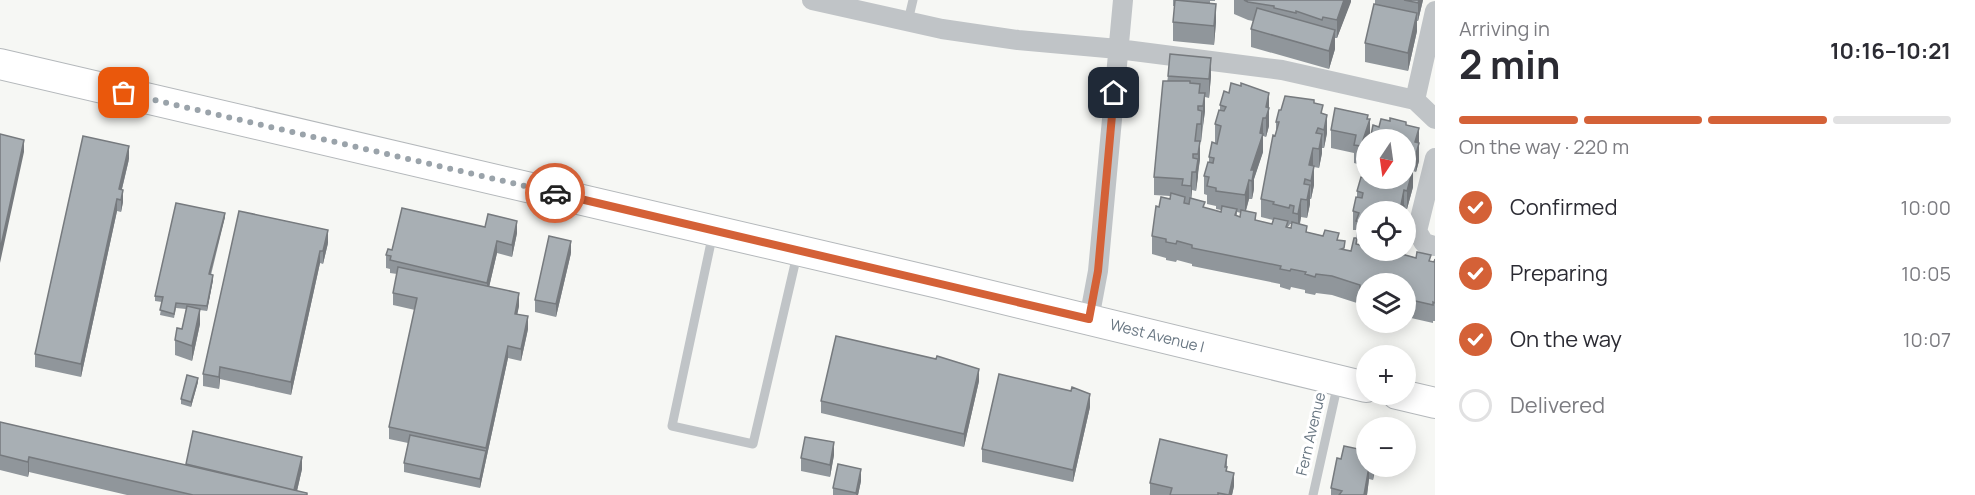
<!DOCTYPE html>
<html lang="en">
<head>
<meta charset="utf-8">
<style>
  :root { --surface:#fff; --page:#f7f7f7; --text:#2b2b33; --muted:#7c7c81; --line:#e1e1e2; --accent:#d46137 }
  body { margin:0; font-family:Manrope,sans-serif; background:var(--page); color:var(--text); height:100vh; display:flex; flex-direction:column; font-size:22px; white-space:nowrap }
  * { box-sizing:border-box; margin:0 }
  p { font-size:20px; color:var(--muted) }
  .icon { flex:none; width:33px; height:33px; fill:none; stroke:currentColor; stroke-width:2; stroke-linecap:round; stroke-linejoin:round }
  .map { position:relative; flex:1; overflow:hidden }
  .side { display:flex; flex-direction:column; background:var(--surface); width:540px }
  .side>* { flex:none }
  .needle { width:39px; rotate:193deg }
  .fabs { position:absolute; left:1356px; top:129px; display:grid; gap:12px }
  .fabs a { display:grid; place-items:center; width:60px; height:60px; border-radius:50%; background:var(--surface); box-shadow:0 3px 15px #0003; font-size:30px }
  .pin { position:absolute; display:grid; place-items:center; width:51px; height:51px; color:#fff; margin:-26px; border-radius:12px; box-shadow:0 3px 9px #0006 }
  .courier { position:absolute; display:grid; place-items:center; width:60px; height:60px; margin:-30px; border:4px solid #d46137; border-radius:50%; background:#fff; color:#222; box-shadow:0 2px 8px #0007 }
  .overview em { font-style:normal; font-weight:700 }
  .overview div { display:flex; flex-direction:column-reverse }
  .overview { display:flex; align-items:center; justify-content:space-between; height:102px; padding:0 24px }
  h1 { font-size:39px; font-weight:700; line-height:45px }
  .bar { display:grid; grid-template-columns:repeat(4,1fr); gap:9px 6px; align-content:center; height:72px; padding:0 24px }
  .bar i { height:8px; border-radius:4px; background:var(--line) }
  .bar .current { background:var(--accent) }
  .bar p { grid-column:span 4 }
  ol { padding:0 24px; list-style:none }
  li { display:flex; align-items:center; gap:18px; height:66px }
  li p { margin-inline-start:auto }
  li .icon { padding:6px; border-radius:50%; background:var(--accent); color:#fff; stroke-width:4 }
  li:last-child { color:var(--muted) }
  li i { width:33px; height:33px; border:3px solid var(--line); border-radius:50% }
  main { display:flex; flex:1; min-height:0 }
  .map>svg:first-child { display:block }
</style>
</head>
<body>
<main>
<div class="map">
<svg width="1435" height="495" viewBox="0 0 1435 495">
  <rect width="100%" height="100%" fill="#f6f7f4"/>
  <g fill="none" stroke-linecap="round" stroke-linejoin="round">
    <g stroke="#b4b8bb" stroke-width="32">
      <path id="primary" d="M0 64 938 283 1366 387
        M1397 394 1435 403"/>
    </g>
    <path stroke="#c0c4c7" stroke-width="9" d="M908 21 913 0
      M713 233 672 426 753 444 797 255
      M1313 495 1338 383"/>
    <path stroke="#c0c4c7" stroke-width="20" d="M812 0 942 29 1018 40 1118 49 1282 70 1415 100 1435 119
      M1415 100 1435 11
      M1435 158 1417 231 1424 243 1435 246
      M1089 319 1098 271 1123 0"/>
    <use href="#primary" stroke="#fff" stroke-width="30"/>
  </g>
  <path fill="#90969b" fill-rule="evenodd" d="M1173 0H1215V1H1210V3L1216 22 1214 45 1173 41V22L1175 6H1173Z
    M1234 0H1351L1337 38H1335V49L1329 69 1251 47V29L1253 21 1248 20 1234 14Z
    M1375 0H1423L1418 21H1417V31L1408 71 1365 62V43L1375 4Z
    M1168 76H1211L1209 98 1205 97V111L1201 142H1200V159L1196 191 1192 190 1191 198 1205 208 1221 212V210L1216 209V206L1207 204V195L1204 194V176L1209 162V157L1217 143H1215V124L1220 110V105L1229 93H1269V126L1266 137 1263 136V152L1254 179V189L1252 199H1249L1246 211 1256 220 1272 224 1273 220 1261 217V199L1276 133V122L1281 110 1314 103 1323 114 1327 133 1324 148H1322V153L1319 168 1314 167V185L1311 199H1310V204L1307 218 1301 217 1300 224 1307 232 1339 240 1345 250 1351 251 1356 238V230H1353V211L1357 197V191L1366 178H1406L1379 127 1406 125 1419 128V161L1416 172 1413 171V187L1407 209H1404V212H1366V250H1399V253L1431 262H1434L1435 259V321H1433V323L1411 318V316L1406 315V284H1366V307L1360 306V304L1332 295 1316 293 1315 295 1305 293V290L1291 287 1290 290 1280 287V284L1192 266V264L1177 260 1176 262 1166 260V258L1152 254V236L1159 207 1170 199V196L1154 195V177ZM1237 212 1241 213 1240 217 1237 216ZM1290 224H1292L1291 228H1288V226H1289ZM1357 240 1365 242 1364 246 1357 244Z
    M1368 119 1370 138 1369 140H1366L1361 165 1354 163V153L1331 148V130Z
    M1366 153V178H1365V160Z
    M129 159 122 189 123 202 121 212 117 211 81 377 35 367V354Z
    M225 217 211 275 213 280 207 311 200 310V324L192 361 175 355V340L182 329 186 309 176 308 174 318 160 315 162 302 155 301V296Z
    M485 227 517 233 512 257 497 253 489 287 519 306 517 314 528 329 521 361 508 358 480 488 404 472V463L408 443 389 439V427L415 310 393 305V293L397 274 390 273V269L386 268V255L392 250Z
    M328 243 323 264 320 263 291 395 220 379 219 389 203 386V374Z
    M571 253 556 317 535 312V300Z
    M979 381 964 447 821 413V401Z
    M198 382 191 407 181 404V399Z
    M1071 391 1090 407 1073 482 982 462V449Z
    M0 422 186 465 302 469 297 491 307 495H127L29 472 28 477 0 470Z
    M1358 449 1376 466 1373 480 1369 479 1367 495H1331V488L1341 459Z
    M834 455 830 477 801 471V458Z
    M1227 455V472L1234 486 1232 495H1150V483Z
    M861 481 858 495H833V488Z"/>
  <path fill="#767a7e" d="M1344 0H1351V2L1337 38V20Z
    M1419 0H1423L1418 21V3Z
    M1216 4V22L1214 45V26Z
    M1417 13V31L1408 71V53Z
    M1335 30V49L1329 69V51Z
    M1211 58V76L1209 98V79Z
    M1205 93V111L1203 125V106Z
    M1269 93V126L1266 137V107Z
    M1202 111V129L1201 142V124Z
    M1327 115V133L1324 148V130Z
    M1368 115V126L1370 119V138L1369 140H1366V148L1361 165V146Z
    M1263 118V152L1254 179V189L1252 199 1251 170Z
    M1419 128V161L1416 172 1415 142Z
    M1322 134V153L1319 168V149Z
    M24 140V152L0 263V250Z
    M1200 141V159L1198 172V154Z
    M129 146V159L119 201V189Z
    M1313 148V166L1309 165Z
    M1413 153V187L1407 209V191L1410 168Z
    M1198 159V177L1196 191V172Z
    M1314 166V185L1311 199V181Z
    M1192 172V190L1191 204V186Z
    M1249 180V199L1245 213V195Z
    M1310 185V204L1307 218V200Z
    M123 190V202L121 212V200Z
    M1404 190V212H1401V205Z
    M117 199V211L81 377V364Z
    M1301 199V217L1298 232V214Z
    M225 213V217L209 279V274Z
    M517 221V233L512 257V245Z
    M328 230V243L323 264V251Z
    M497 241V253L487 296V283Z
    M571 241V253L556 317V304Z
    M320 251V263L291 395V382Z
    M213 275V280L207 311V306Z
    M519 293V306L515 326V314Z
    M200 309V324L192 361V346Z
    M528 316V329L521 361V349Z
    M508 346V358L486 460V448Z
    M220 367V379L219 389V377Z
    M979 369V381L964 447V434Z
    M198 378V382L191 407V402Z
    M1090 394V407L1073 482V470Z
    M834 442V455L830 477V465Z
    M486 451V460L480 488V479Z
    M29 457V472L28 477V462Z
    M302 457V469L296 495 294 490Z
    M1374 466H1376L1373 480Z
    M1369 467V479L1367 495H1364Z
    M861 469V481L858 495H856Z
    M1234 473V486L1232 495H1229Z"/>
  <path fill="#a8afb4" stroke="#767a7e" stroke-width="1.5" d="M1175 0 1216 4 1214 26 1173 22Z
    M1244 0H1344L1337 20 1323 17 1322 20 1296 11V13L1274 8V6L1248 2Z
    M1404 0H1419L1418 3Z
    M1374 4 1417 13 1408 53 1365 43Z
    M1257 8 1335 30 1329 51 1251 29Z
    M1170 54 1211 58 1209 79 1168 76Z
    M1163 81H1190V83L1200 84 1199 93H1205L1203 106H1198V110L1202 111 1201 124H1197L1195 141H1200L1198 154H1193V158L1198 159 1196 172H1192L1191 186 1182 185 1183 179 1154 177Z
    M1231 83 1241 86V83L1269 93 1266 107 1269 108 1266 118H1263L1260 133 1263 134 1251 170H1254L1252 181 1249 180 1245 195 1216 191V188L1207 186 1209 177 1204 176 1208 162 1213 163 1214 158 1209 157 1212 142 1217 144 1221 126 1215 124 1219 110 1224 111 1226 107 1220 105 1224 91 1229 93Z
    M1285 96 1314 100V103L1323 105 1321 113 1327 115 1324 130 1318 128 1316 133 1322 134 1319 149 1313 148 1309 165 1314 166 1311 181 1305 179 1304 184 1310 185 1307 200 1301 199 1298 214 1293 213 1294 206 1290 205 1289 208 1273 204 1274 202 1261 199 1273 135 1275 136 1279 122H1276L1279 110H1281Z
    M1335 108 1368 115 1367 119H1370L1361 146 1354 145 1356 135 1331 130Z
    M1390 118 1406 122V125L1419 128 1415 142 1419 143 1416 154 1413 153 1410 168 1413 169 1407 191 1404 190 1401 205 1404 206 1402 212H1366V226H1365V224L1356 221 1359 213 1353 211 1356 197 1362 198 1363 193 1357 191 1361 177 1366 178H1406V140H1370L1373 125 1379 127 1381 119 1390 121Z
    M0 134 24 140 0 250Z
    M83 136 129 146 119 189 123 190 121 200 117 199 81 364 35 354Z
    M1171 193 1185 197 1184 203 1189 204 1190 198 1205 202 1203 207 1221 212 1222 206 1237 209 1235 215 1240 217 1241 210 1256 213 1255 220 1272 224 1274 218 1288 221 1286 227 1291 228 1292 222 1307 226 1306 232 1323 236 1325 230 1339 233 1337 240 1345 241 1344 248 1341 249 1351 251 1354 238H1357L1356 244 1364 246 1365 240H1366V250H1398V253L1416 258 1417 252 1431 255 1429 261 1434 262 1435 259V303L1433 302V305L1411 300 1412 297 1406 296V284H1366V289L1360 288V285L1332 276 1316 274 1315 277 1305 274 1306 272 1291 269 1290 271 1280 269 1281 266 1192 248V245L1177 241 1176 244 1166 242V239L1152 236 1156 206 1159 207 1161 197 1170 199Z
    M176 203 225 213 209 274 213 275 207 306 176 303 174 314 160 310 163 297 155 296Z
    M402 208 485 227 488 214 517 221 512 245 497 241 487 283 390 260 391 256 386 255 388 249 392 250Z
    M239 211 328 230 323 251H320L291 382 220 367 219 377 203 374Z
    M549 236 571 241 556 304 535 300Z
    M398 267 519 293 515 314 528 316 521 349 508 346 486 448 389 427 417 298 393 293Z
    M187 306 200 309 192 346 175 340 177 328 182 329Z
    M836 336 936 359 937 356 979 369 964 434 821 401Z
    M999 374 1071 391 1072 387 1090 394 1073 470 982 449Z
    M187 375 198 378 191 402 181 399Z
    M0 422 307 493V495H193L29 457 28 462 0 455Z
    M193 431 302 457 294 490 186 464Z
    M410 435 486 451 480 479 404 463Z
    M805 437 834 442 830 465 801 458Z
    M1160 439 1227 455 1225 467H1227L1226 471 1234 473 1229 495 1218 493V495H1170L1172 488 1150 483Z
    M1344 446 1358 449 1359 446 1366 449V466H1374L1373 468 1369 467 1364 495H1339L1342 491 1331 488 1337 458 1341 459Z
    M838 464 861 469 856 493 833 488Z"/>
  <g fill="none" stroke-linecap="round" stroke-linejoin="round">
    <path stroke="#9aa3aa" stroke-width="6" stroke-dasharray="0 10.8" d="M124 93 555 193"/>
    <path stroke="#d46137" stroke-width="8" d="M555 193 1089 319 1098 271 1114 93"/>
  </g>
  <g text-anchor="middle" stroke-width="6" stroke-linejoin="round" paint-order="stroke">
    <g font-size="15" fill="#687682" stroke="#fff">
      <text transform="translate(1157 336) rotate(14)" y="5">West Avenue I</text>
      <text transform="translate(1311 434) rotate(-77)" y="5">Fern Avenue</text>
    </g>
  </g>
</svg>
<div class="fabs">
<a><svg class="needle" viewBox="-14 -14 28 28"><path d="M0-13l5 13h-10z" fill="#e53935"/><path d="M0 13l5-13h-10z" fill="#7c7c81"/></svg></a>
<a><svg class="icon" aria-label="locate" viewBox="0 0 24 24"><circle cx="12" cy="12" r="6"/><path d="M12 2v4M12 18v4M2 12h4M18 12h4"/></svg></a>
<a><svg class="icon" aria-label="layers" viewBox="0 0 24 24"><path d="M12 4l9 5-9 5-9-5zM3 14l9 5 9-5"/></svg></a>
<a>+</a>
<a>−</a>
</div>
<div class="pin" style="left:124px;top:93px;background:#ea580c"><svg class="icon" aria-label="bag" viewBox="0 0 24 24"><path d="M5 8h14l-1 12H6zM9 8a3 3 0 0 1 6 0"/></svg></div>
<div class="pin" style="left:1114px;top:93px;background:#1f2937"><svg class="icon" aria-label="home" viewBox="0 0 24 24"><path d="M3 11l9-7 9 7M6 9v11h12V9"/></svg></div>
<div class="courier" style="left:555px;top:193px"><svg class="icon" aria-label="car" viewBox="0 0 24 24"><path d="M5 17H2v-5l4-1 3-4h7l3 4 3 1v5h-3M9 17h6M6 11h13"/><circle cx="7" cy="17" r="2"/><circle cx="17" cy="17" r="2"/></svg></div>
</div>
<section class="side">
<div class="overview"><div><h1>2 min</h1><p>Arriving in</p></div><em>10:16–10:21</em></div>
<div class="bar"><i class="current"></i><i class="current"></i><i class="current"></i><i></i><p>On the way · 220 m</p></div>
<ol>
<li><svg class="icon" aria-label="check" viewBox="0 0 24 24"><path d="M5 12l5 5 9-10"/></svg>Confirmed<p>10:00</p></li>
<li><svg class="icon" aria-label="check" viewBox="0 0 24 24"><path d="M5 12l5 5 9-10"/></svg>Preparing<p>10:05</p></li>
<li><svg class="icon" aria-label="check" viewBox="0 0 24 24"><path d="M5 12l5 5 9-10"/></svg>On the way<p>10:07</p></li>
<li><i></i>Delivered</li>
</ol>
</section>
</main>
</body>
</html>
